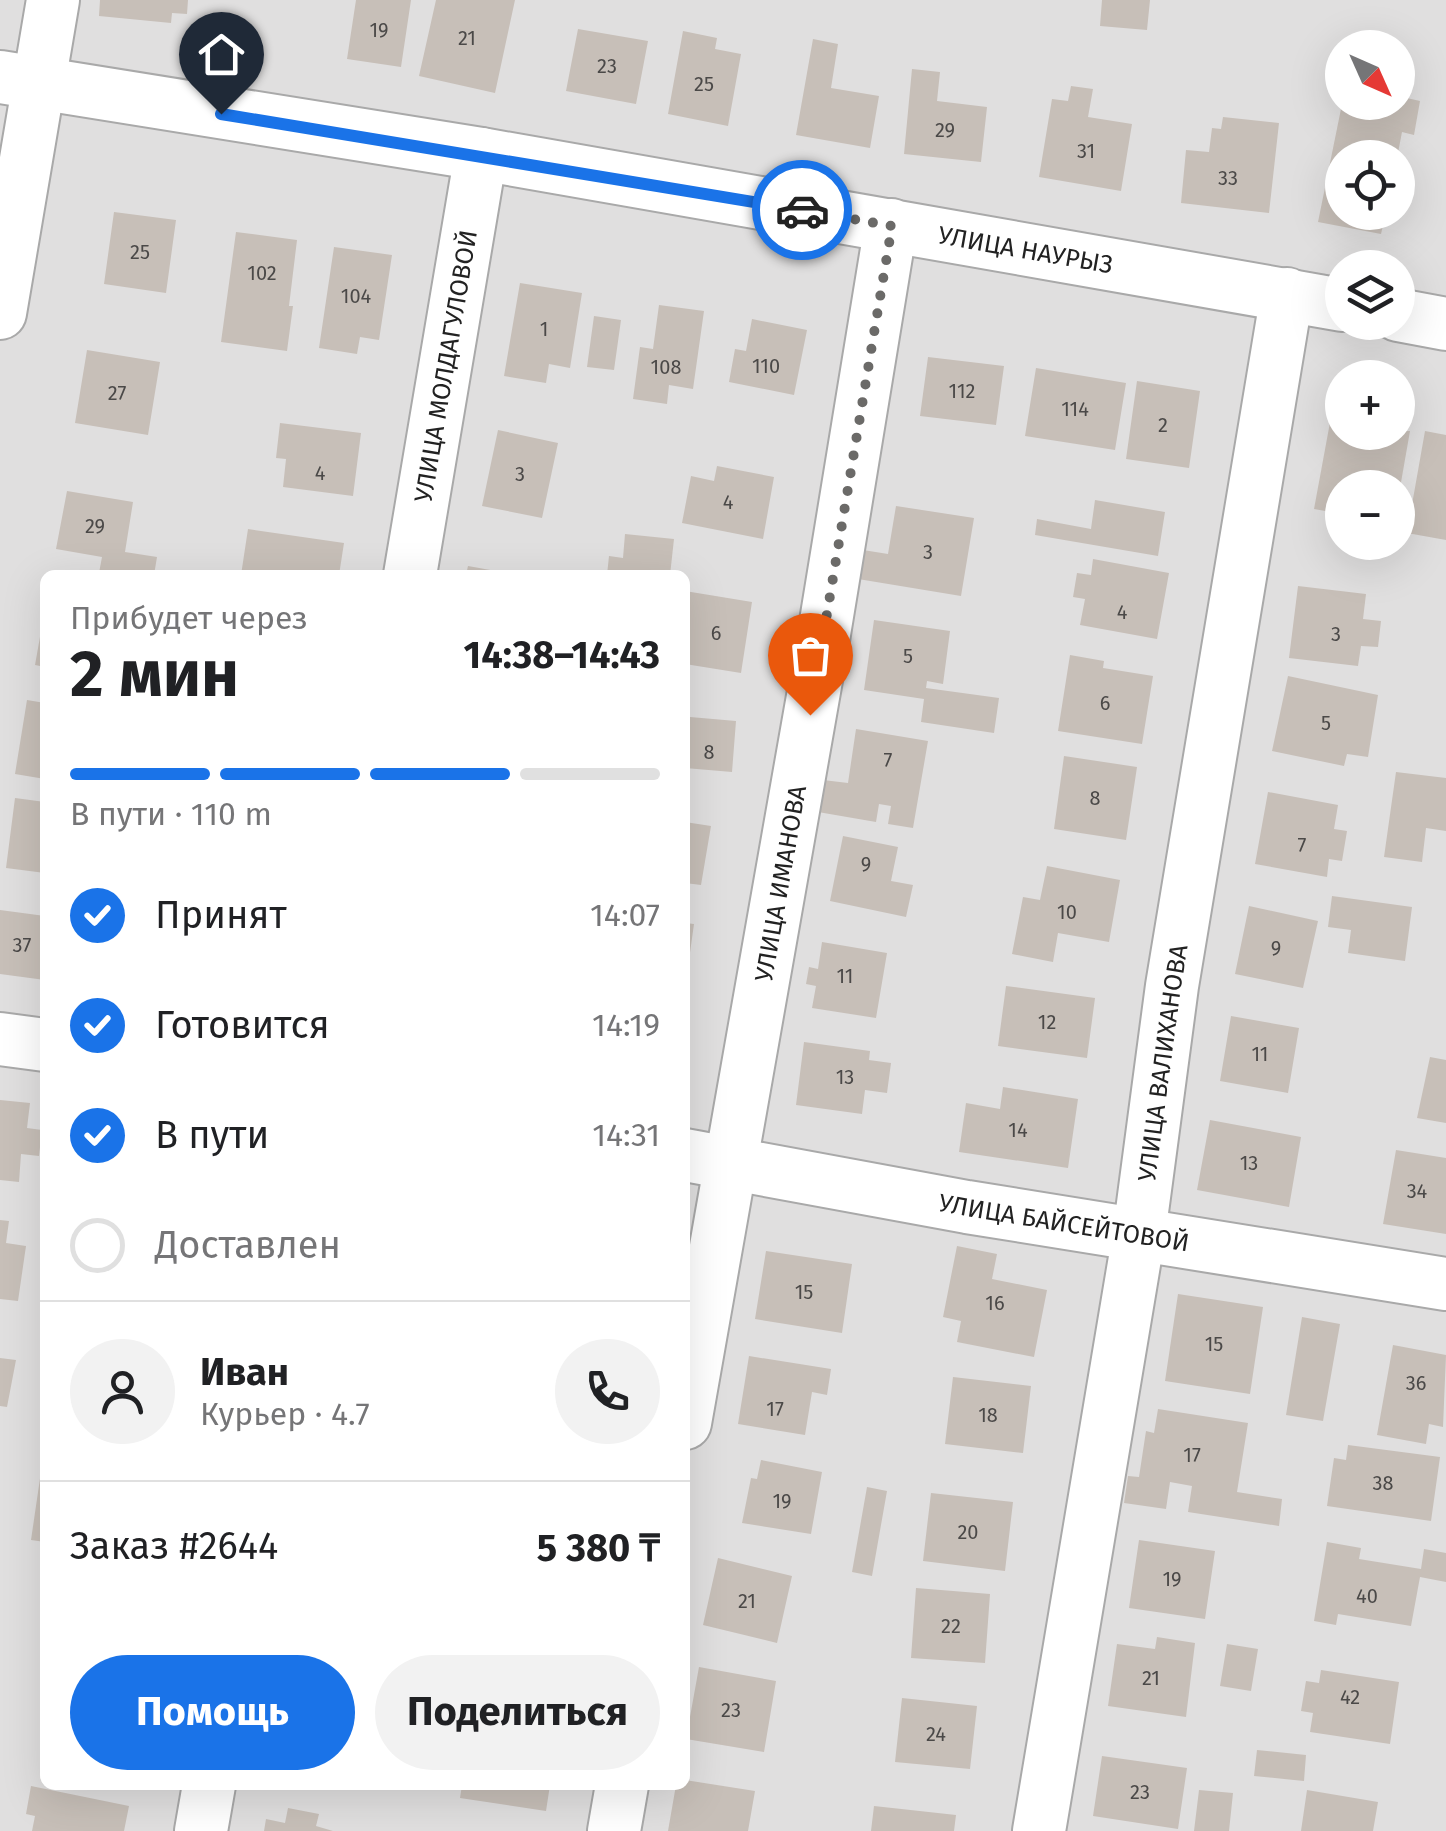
<!DOCTYPE html>
<html lang="ru">
<head>
<meta charset="utf-8">
<style>
  :root { --surface:#fff; --page:#f2f2f2; --text:#202124; --muted:#757577; --line:#e0e0e0; --accent:#1a73e8 }
  body { margin:0; font-family:"Fira Sans",sans-serif; background:var(--page); color:var(--text); height:100vh; display:flex; flex-direction:column; font-size:38px; white-space:nowrap }
  * { box-sizing:border-box; margin:0 }
  p { font-size:32px; color:var(--muted) }
  .icon { flex:none; width:55px; height:55px; fill:none; stroke:currentColor; stroke-width:2; stroke-linecap:round; stroke-linejoin:round }
  .map { position:relative; flex:1; overflow:hidden }
  .panel { position:absolute; left:40px; top:570px; width:650px; height:1220px; display:flex; flex-direction:column; background:var(--surface); border-radius:15px; box-shadow:0 10px 40px #0002 }
  .panel>* { flex:none }
  .needle { width:65px; rotate:135deg }
  .tools { position:absolute; left:1325px; top:30px; display:grid; gap:20px }
  .tools a { display:grid; place-items:center; width:90px; height:90px; border-radius:50%; background:var(--surface); box-shadow:0 10px 40px #0002; font-size:50px }
  .pin { position:absolute; display:grid; place-items:center; width:85px; height:85px; color:#fff; margin:-102px -42px; border-radius:50% 50% 50% 0; rotate:-45deg; box-shadow:0 0 10px #0007 }
  .pin .icon { rotate:45deg }
  .courier { position:absolute; display:grid; place-items:center; width:100px; height:100px; margin:-50px; border:8px solid #1a73e8; border-radius:50%; background:#fff; color:#222; box-shadow:0 2px 12px #0007 }
  .headline em { font-style:normal; font-weight:700 }
  .headline div { display:flex; flex-direction:column-reverse }
  .headline { display:flex; align-items:center; justify-content:space-between; height:170px; padding:0 30px }
  h1 { font-size:65px; font-weight:700; line-height:75px }
  .bar { display:grid; grid-template-columns:repeat(4,1fr); gap:15px 10px; align-content:center; height:120px; padding:0 30px }
  .bar i { height:12px; border-radius:8px; background:var(--line) }
  .bar .selected { background:var(--accent) }
  .bar p { grid-column:span 4 }
  .line { display:flex; align-items:center; gap:25px; padding:0 30px; border-top:2px solid var(--line) }
  .line div { flex:1 }
  .round { display:grid; place-items:center; flex:none; width:105px; height:105px; border-radius:52px; background:var(--page) }
  ol { padding:0 30px; list-style:none }
  li { display:flex; align-items:center; gap:30px; height:110px }
  li p { margin-inline-start:auto }
  li .icon { padding:10px; border-radius:50%; background:var(--accent); color:#fff; stroke-width:4 }
  li:last-child { color:var(--muted) }
  li i { width:55px; height:55px; border:5px solid var(--line); border-radius:50% }
  .button { display:flex; gap:20px; margin-top:auto; padding:20px 30px }
  .button a { flex:1; height:115px; border-radius:60px; background:var(--accent); color:#fff; font-size:40px; font-weight:700; line-height:115px; text-align:center }
  .button a+a { background:var(--page); color:var(--text) }
  .map>svg:first-child { display:block }
</style>
</head>
<body>
<div class="map">
<svg width="1446" height="1831" viewBox="0 0 1446 1831">
  <rect width="100%" height="100%" fill="#f2efe9"/>
  <path fill="#e0dfdf" fill-rule="evenodd" d="M0 0H1446V1831H0ZM1342 48H1398V102H1342ZM1342 158H1398V212H1342ZM1342 268H1398V322H1342ZM1342 378H1398V432H1342ZM1342 488H1398V542H1342ZM45 575H685V1785H45Z"/>
  <path fill="#c7bfb8" d="M100 0H188L187 14 172 13 171 23 99 16Z
    M356 0H411L401 67 347 59Z
    M436 0H515L495 93 419 76Z
    M1102 0H1150L1147 30 1100 26Z
    M578 29 648 41 636 104 566 91Z
    M683 31 717 38 715 49 741 54 728 126 668 114Z
    M813 39 838 44 831 88 879 96 870 148 796 135Z
    M912 69 940 72 937 101 987 107 981 162 904 154Z
    M1071 86 1093 89 1088 117 1132 124 1121 191 1039 177 1052 99 1068 101Z
    M1398 96 1420 101 1414 135 1402 132 1397 158H1342V212H1386L1381 234 1318 222 1342 104 1366 108 1367 102H1398Z
    M1223 117 1279 123 1269 213 1181 203 1186 150 1209 152 1212 128 1221 129Z
    M114 212 176 220 166 293 104 284Z
    M236 232 297 240 289 306H293L287 351 221 342Z
    M334 247 392 255 379 340 360 337 357 354 319 348Z
    M520 283 582 293 570 368 549 364 546 383 504 376Z
    M659 305 704 311 693 389 669 385 667 404 633 399 640 347 653 349Z
    M594 316 621 320 614 370 587 367Z
    M752 319 807 330 794 395 729 382 735 349 746 351Z
    M87 350 160 362 148 435 75 423Z
    M928 357 1004 366 996 425 920 416Z
    M1036 368 1126 383 1115 450 1025 436Z
    M1137 381 1200 391 1189 468 1126 459Z
    M1331 417 1342 419V432L1410 431 1400 488H1342V514L1314 509Z
    M280 423 361 433 353 496 283 487 286 459 276 458Z
    M498 430 558 443 542 518 482 506Z
    M1425 431 1446 435V540L1407 533Z
    M717 466 774 477 763 539 682 523 691 476 714 481Z
    M67 491 133 502 125 552 157 557 154 575 99 573 102 557 56 549Z
    M1095 500 1165 512 1158 556 1035 535 1037 519 1091 529Z
    M896 506 974 518 961 596 858 579 863 550 888 554Z
    M248 529 344 543 339 575H241Z
    M625 534 674 539 670 575H607L609 556 623 558Z
    M1093 559 1169 573 1157 639 1080 625 1085 599 1073 597 1077 573 1091 575Z
    M468 566 507 573V575H466Z
    M1298 586 1366 594 1363 619 1381 621 1378 647 1361 646 1358 666 1289 658Z
    M685 591 752 602 741 673 685 664Z
    M43 620H45V667L35 665Z
    M874 620 950 631 943 684 927 681 926 688 999 698 994 733 921 722 924 699 864 690Z
    M1070 655 1104 661 1103 668 1153 676 1142 744 1058 731Z
    M1288 676 1378 695 1368 757 1347 754 1344 766 1272 751Z
    M27 700 45 703V779L15 774Z
    M690 717 736 721 732 772 685 768V736L689 737Z
    M856 729 928 741 913 828 888 824 891 806 879 804 876 822 818 812 823 780 848 783Z
    M1064 756 1137 767 1126 840 1054 829Z
    M1396 772 1446 778V831L1426 828 1422 862 1384 857Z
    M1268 792 1338 805 1334 829 1347 831 1342 861 1329 859 1327 877 1255 864Z
    M15 798 45 802V873L6 868Z
    M685 822 711 826 701 885 685 883Z
    M843 836 898 847 891 881 913 885 906 917 830 901Z
    M1047 866 1120 880 1109 942 1058 933 1053 962 1012 954 1023 897 1040 900Z
    M1332 896 1412 907 1405 961 1348 953 1351 930 1328 927Z
    M1249 906 1318 921 1303 988 1235 974Z
    M0 910 45 916V980L0 974Z
    M685 923 694 924 687 974H685Z
    M822 942 887 953 876 1018 812 1008 816 986 806 984 809 967 818 969Z
    M1006 986 1095 998 1087 1058 998 1046Z
    M1231 1016 1299 1028 1288 1093 1220 1081Z
    M804 1042 870 1051 869 1060 891 1063 887 1093 865 1090 862 1114 796 1105Z
    M1430 1057 1446 1060V1123L1417 1118Z
    M1003 1087 1078 1099 1068 1168 959 1152 966 1103 1000 1109Z
    M0 1100 30 1103 27 1128 42 1130 39 1156 21 1154 19 1182 0 1180Z
    M1210 1120 1301 1137 1289 1207 1197 1190Z
    M1396 1150 1446 1158V1234L1383 1224Z
    M0 1220 9 1221 6 1243 26 1246 18 1301 0 1299Z
    M957 1246 997 1254 992 1279 1047 1290 1034 1357 957 1342 961 1321 943 1317Z
    M766 1251 852 1264 842 1333 755 1319Z
    M1178 1294 1263 1307 1250 1394 1165 1381Z
    M1302 1317 1340 1324 1323 1421 1286 1415Z
    M1393 1345 1446 1355 1443 1427 1429 1424 1426 1444 1377 1435Z
    M749 1356 831 1369 827 1395 812 1392 805 1435 738 1424Z
    M0 1358 16 1360 7 1407 0 1406Z
    M953 1377 1031 1386 1023 1453 945 1444Z
    M1158 1409 1248 1423 1237 1492 1282 1499 1279 1526 1188 1512 1192 1486 1170 1482 1166 1509 1124 1503 1128 1476 1139 1477 1146 1431 1154 1433Z
    M1348 1445 1440 1457 1431 1521 1327 1506 1334 1458 1346 1460Z
    M43 1458 45 1459V1542L31 1540Z
    M761 1460 822 1472 811 1534 742 1523 751 1478 757 1479Z
    M867 1487 887 1491 872 1576 852 1572Z
    M931 1493 1013 1502 1005 1571 923 1561Z
    M1139 1540 1215 1551 1205 1619 1129 1608Z
    M1327 1542 1361 1548 1359 1559 1421 1569 1424 1549 1446 1553V1582L1420 1577 1411 1626 1338 1614 1336 1625 1314 1621Z
    M718 1558 792 1576 777 1643 703 1625Z
    M916 1588 990 1594 985 1663 911 1658Z
    M1157 1637 1195 1643 1186 1717 1108 1706 1117 1644 1155 1649Z
    M1227 1644 1258 1649 1251 1691 1220 1686Z
    M699 1667 776 1681 764 1752 686 1739Z
    M1321 1670 1399 1682 1390 1744 1310 1732 1313 1713 1301 1711 1306 1681 1319 1683Z
    M902 1698 977 1706 970 1769 895 1762Z
    M1257 1750 1306 1755 1304 1781 1254 1776Z
    M1102 1756 1187 1768 1178 1829 1093 1816Z
    M685 1780 755 1791 748 1831H668L676 1785H685Z
    M462 1785H550L546 1811 460 1798Z
    M31 1786 129 1806 124 1831H32L35 1816 26 1814Z
    M1199 1790 1233 1793 1229 1831H1194Z
    M1307 1790 1378 1802 1373 1831H1301Z
    M874 1806 956 1815 954 1831H871Z
    M288 1808 319 1814 316 1826 333 1831H264L266 1819 285 1823Z"/>
  <g fill="none" stroke-linecap="round" stroke-linejoin="round">
    <g stroke="#a9a9a9" stroke-width="56">
      <g id="minor">
        <path id="s1" d="M0 77 481 154 1342 305"/>
        <path d="M0 313 53 0"/>
        <path d="M1398 315 1446 324"/>
        <path id="s2" d="M410 575 481 154"/>
        <path d="M0 1039 45 1045"/>
        <path id="s3" d="M685 1155 967 1207 1446 1284"/>
        <path id="s4" d="M685 1423 823 640 891 225"/>
        <path d="M201 1831 209 1785"/>
        <path d="M614 1831 622 1785"/>
        <path id="s5" d="M1039 1831 1139 1234 1172 986 1287 294"/>
      </g>
    </g>
    <use href="#minor" stroke="#fff" stroke-width="52"/>
  </g>
  <g fill="none" stroke-linecap="round" stroke-linejoin="round">
    <path stroke="#6b6a68" stroke-width="10" stroke-dasharray="0 18" d="M802 210 892 226 810 715"/>
    <path stroke="#1a73e8" stroke-width="12" d="M221 114 802 210"/>
  </g>
  <g text-anchor="middle" stroke-width="10" stroke-linejoin="round" paint-order="stroke">
    <g font-size="20" fill="#4b4948">
      <text x="379" y="37">19</text>
      <text x="467" y="45">21</text>
      <text x="607" y="73">23</text>
      <text x="704" y="91">25</text>
      <text x="945" y="137">29</text>
      <text x="1086" y="158">31</text>
      <text x="1228" y="185">33</text>
      <text x="140" y="259">25</text>
      <text x="262" y="280">102</text>
      <text x="356" y="303">104</text>
      <text x="544" y="336">1</text>
      <text x="766" y="373">110</text>
      <text x="666" y="374">108</text>
      <text x="962" y="398">112</text>
      <text x="117" y="400">27</text>
      <text x="1075" y="416">114</text>
      <text x="1163" y="432">2</text>
      <text x="320" y="480">4</text>
      <text x="520" y="481">3</text>
      <text x="728" y="509">4</text>
      <text x="95" y="533">29</text>
      <text x="928" y="559">3</text>
      <text x="1122" y="619">4</text>
      <text x="716" y="640">6</text>
      <text x="1336" y="641">3</text>
      <text x="908" y="663">5</text>
      <text x="1105" y="710">6</text>
      <text x="1326" y="730">5</text>
      <text x="709" y="759">8</text>
      <text x="888" y="767">7</text>
      <text x="1095" y="805">8</text>
      <text x="1302" y="852">7</text>
      <text x="866" y="871">9</text>
      <text x="1067" y="919">10</text>
      <text x="22" y="952">37</text>
      <text x="1276" y="955">9</text>
      <text x="845" y="983">11</text>
      <text x="1047" y="1029">12</text>
      <text x="1260" y="1061">11</text>
      <text x="845" y="1084">13</text>
      <text x="1018" y="1137">14</text>
      <text x="1249" y="1170">13</text>
      <text x="1417" y="1198">34</text>
      <text x="804" y="1299">15</text>
      <text x="995" y="1310">16</text>
      <text x="1214" y="1351">15</text>
      <text x="1416" y="1390">36</text>
      <text x="775" y="1416">17</text>
      <text x="988" y="1422">18</text>
      <text x="1192" y="1462">17</text>
      <text x="1383" y="1490">38</text>
      <text x="782" y="1508">19</text>
      <text x="968" y="1539">20</text>
      <text x="1172" y="1586">19</text>
      <text x="1367" y="1603">40</text>
      <text x="747" y="1608">21</text>
      <text x="951" y="1633">22</text>
      <text x="1151" y="1685">21</text>
      <text x="1350" y="1704">42</text>
      <text x="731" y="1717">23</text>
      <text x="936" y="1741">24</text>
      <text x="1140" y="1799">23</text>
    </g>
    <g font-size="25" fill="#222" stroke="#fff">
      <text dy="9" stroke="none"><textPath href="#s1" startOffset="1040">УЛИЦА НАУРЫЗ</textPath></text>
      <text dy="9" stroke="none"><textPath href="#s2" startOffset="212">УЛИЦА МОЛДАГУЛОВОЙ</textPath></text>
      <text dy="9" stroke="none"><textPath href="#s4" startOffset="548">УЛИЦА ИМАНОВА</textPath></text>
      <text dy="9" stroke="none"><textPath href="#s5" startOffset="778">УЛИЦА ВАЛИХАНОВА</textPath></text>
      <text dy="9" stroke="none"><textPath href="#s3" startOffset="385">УЛИЦА БАЙСЕЙТОВОЙ</textPath></text>
    </g>
  </g>
</svg>
<div class="tools">
<a><svg class="needle" viewBox="-14 -14 28 28"><path d="M0-13l5 13h-10z" fill="#e53935"/><path d="M0 13l5-13h-10z" fill="#757577"/></svg></a>
<a><svg class="icon" aria-label="locate" viewBox="0 0 24 24"><circle cx="12" cy="12" r="6"/><path d="M12 2v4M12 18v4M2 12h4M18 12h4"/></svg></a>
<a><svg class="icon" aria-label="layers" viewBox="0 0 24 24"><path d="M12 4l9 5-9 5-9-5zM3 14l9 5 9-5"/></svg></a>
<a>+</a>
<a>−</a>
</div>
<div class="pin" style="left:810px;top:715px;background:#ea580c"><svg class="icon" aria-label="bag" viewBox="0 0 24 24"><path d="M5 8h14l-1 12H6zM9 8a3 3 0 0 1 6 0"/></svg></div>
<div class="pin" style="left:221px;top:114px;background:#1f2937"><svg class="icon" aria-label="home" viewBox="0 0 24 24"><path d="M3 11l9-7 9 7M6 9v11h12V9"/></svg></div>
<div class="courier" style="left:802px;top:210px"><svg class="icon" aria-label="car" viewBox="0 0 24 24"><path d="M5 17H2v-5l4-1 3-4h7l3 4 3 1v5h-3M9 17h6M6 11h13"/><circle cx="7" cy="17" r="2"/><circle cx="17" cy="17" r="2"/></svg></div>
<section class="panel">
<div class="headline"><div><h1>2 мин</h1><p>Прибудет через</p></div><em>14:38–14:43</em></div>
<div class="bar"><i class="selected"></i><i class="selected"></i><i class="selected"></i><i></i><p>В пути · 110 m</p></div>
<ol>
<li><svg class="icon" aria-label="check" viewBox="0 0 24 24"><path d="M5 12l5 5 9-10"/></svg>Принят<p>14:07</p></li>
<li><svg class="icon" aria-label="check" viewBox="0 0 24 24"><path d="M5 12l5 5 9-10"/></svg>Готовится<p>14:19</p></li>
<li><svg class="icon" aria-label="check" viewBox="0 0 24 24"><path d="M5 12l5 5 9-10"/></svg>В пути<p>14:31</p></li>
<li><i></i>Доставлен</li>
</ol>
<div class="line" style="height:180px"><a class="round"><svg class="icon" aria-label="person" viewBox="0 0 24 24"><circle cx="12" cy="8" r="4"/><path d="M4 21q1-7 8-7t8 7"/></svg></a><div><b>Иван</b><p>Курьер · 4.7</p></div><a class="round"><svg class="icon" aria-label="phone" viewBox="0 0 24 24"><path d="M5 4h4l2 5-3 2q2 4 5 5l2-3 5 2v4C11 20 4 13 5 4z"/></svg></a></div>
<div class="line" style="height:130px"><div>Заказ #2644</div><b>5 380 ₸</b></div>
<div class="button"><a>Помощь</a><a>Поделиться</a></div>
</section>
</div>
</body>
</html>
